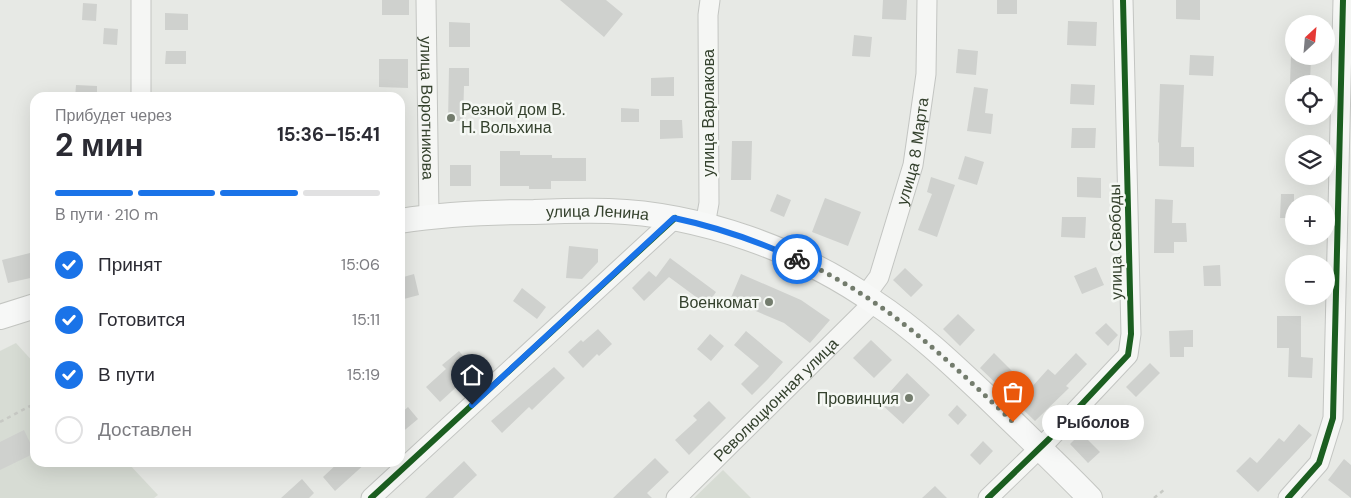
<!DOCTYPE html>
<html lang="ru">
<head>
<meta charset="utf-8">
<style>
  :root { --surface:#fff; --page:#f7f7f7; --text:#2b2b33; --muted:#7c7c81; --line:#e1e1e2; --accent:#1a73e8 }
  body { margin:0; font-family:"DM Sans",sans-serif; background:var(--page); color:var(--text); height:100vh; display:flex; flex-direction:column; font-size:19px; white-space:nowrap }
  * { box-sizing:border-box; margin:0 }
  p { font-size:16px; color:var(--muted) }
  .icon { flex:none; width:28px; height:28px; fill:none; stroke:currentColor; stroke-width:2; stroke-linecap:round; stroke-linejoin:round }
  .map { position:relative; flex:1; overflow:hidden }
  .side { position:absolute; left:30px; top:92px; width:375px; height:375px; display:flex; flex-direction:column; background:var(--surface); border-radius:15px; box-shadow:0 5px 20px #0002 }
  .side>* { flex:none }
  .needle { width:32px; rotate:26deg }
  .tools { position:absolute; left:1285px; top:15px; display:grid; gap:10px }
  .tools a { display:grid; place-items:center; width:50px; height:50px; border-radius:50%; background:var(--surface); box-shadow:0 5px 20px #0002; font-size:25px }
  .pin { position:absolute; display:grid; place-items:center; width:42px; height:42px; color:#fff; margin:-51px -21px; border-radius:50% 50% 50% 0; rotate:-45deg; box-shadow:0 0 5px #0007 }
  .pin .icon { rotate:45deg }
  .courier { position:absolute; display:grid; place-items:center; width:50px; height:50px; margin:-25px; border:4px solid #1a73e8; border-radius:50%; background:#fff; color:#222; box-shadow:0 1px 6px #0007 }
  .bubble { position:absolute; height:35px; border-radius:18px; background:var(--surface); box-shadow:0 5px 20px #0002; font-size:16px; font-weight:700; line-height:35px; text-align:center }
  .overview em { font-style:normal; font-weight:700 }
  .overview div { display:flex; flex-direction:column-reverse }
  .overview { display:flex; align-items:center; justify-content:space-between; height:85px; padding:0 25px }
  h1 { font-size:32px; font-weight:700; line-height:38px }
  .bar { display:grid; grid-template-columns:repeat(4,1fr); gap:8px 5px; align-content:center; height:60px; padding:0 25px }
  .bar i { height:6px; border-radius:4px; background:var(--line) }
  .bar .current { background:var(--accent) }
  .bar p { grid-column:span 4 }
  ol { padding:0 25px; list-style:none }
  li { display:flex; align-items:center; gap:15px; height:55px }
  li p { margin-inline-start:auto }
  li .icon { padding:5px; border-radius:50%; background:var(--accent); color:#fff; stroke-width:4 }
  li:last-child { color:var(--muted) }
  li i { width:28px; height:28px; border:2px solid var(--line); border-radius:50% }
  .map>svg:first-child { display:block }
</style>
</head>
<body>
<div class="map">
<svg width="1351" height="498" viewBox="0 0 1351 498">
  <rect width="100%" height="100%" fill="#e7e9e5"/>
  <path fill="#d7dcd4" d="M16 343 35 364V462L128 463 158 495 154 498H0V351Z
    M723 470 751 498H694Z"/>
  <path fill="#cfd1ce" d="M382 0H409V15H382Z
    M560 0H606L623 14 604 37Z
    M883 0H907L906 20 882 19Z
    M997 0H1017V14H997Z
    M1176 0H1200V20L1176 19Z
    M83 3 97 4 96 21 82 20Z
    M165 13 188 14V30H165Z
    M1068 21 1097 22 1096 46 1067 45Z
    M449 22 470 23V47H449Z
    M104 28 118 29 117 45 103 44Z
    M854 35 872 37 870 57 852 56Z
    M958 49 978 51 976 75 956 73Z
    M166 51H186V64H165Z
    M1190 55 1214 56 1213 76 1189 75Z
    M1291 56H1311L1310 84H1290Z
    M379 59H408V88L379 87Z
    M449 68H469V86H464L463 121H448Z
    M674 77V96H651V78Z
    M1071 84 1095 85 1094 105 1070 104Z
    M1160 84 1184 85 1181 147H1194V167L1159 166V143L1158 142Z
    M76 85 97 86V98H75Z
    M974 87 988 89 985 113 993 114 991 134 967 131Z
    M621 108 639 109V122H621Z
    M660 120H682L683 138 660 139Z
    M1072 128H1096L1095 148H1071Z
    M732 141H752L751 180H731Z
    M500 151H520V155H552V158H586V181H551V189H529V186H500Z
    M965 156 984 162 977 185 958 179Z
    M450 165H471V186H450Z
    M931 177 955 185 937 237 918 230 932 194 927 192Z
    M1077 177 1101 178V198L1077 197Z
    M777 194 791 200 784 217 770 211Z
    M1281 194H1294V218H1280Z
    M825 198 861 212 848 246 812 232Z
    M1155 199 1173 200 1172 223H1186L1187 242H1174V253H1154Z
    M1062 217H1086L1085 238 1061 237Z
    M569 246 598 249V262L582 279 566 278Z
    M30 253 35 277 8 283 2 260Z
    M670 258 716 292 707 305 669 277 644 301 632 288 649 271 656 277Z
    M1220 265 1221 286H1204L1203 266Z
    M1096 267 1104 285 1082 294 1074 276Z
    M905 268 923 285 911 297 893 280Z
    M414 274 419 295 400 300V278Z
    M741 274 801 300 830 320 810 343 784 323 730 300Z
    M522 288 546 307 537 319 513 301Z
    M958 314 975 330 960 346 943 329Z
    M1277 316H1301V357L1313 358 1312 378 1288 377 1289 348H1277Z
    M1106 323 1118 335 1108 346 1095 333Z
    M598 329 612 344 599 356 597 354 583 368 568 352 581 340 583 342Z
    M1193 330V347H1184V357H1170L1169 331Z
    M746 331 783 362 768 379 752 395 741 384 759 366 734 345Z
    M710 334 724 346 711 361 697 349Z
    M871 340 892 360 874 378 853 358Z
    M459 351 475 370 440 402 426 387 446 369 442 365Z
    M994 353 1030 389 1048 369 1055 375 1076 353 1087 364 1066 386 1069 388 1035 421 980 368Z
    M1150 363 1160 373 1136 397 1126 387Z
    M554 367 565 378 532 410 529 407 502 433 491 421Z
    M907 373 930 395 903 424 880 403Z
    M709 401 726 418 689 455 675 440 697 420 693 416Z
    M957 405 967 415 958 425 948 415Z
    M408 407 418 419 400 434V414Z
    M1105 408 1114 416 1104 426 1095 418Z
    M1299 424 1312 435 1258 492 1236 471 1250 457 1257 463 1279 438 1284 442Z
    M24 430 35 453 0 470V442Z
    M1081 433 1100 452 1088 463 1070 444Z
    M983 441 993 451 980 465 970 455Z
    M655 458 669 472 647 493 652 498H613Z
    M1344 459 1351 465V498L1328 480Z
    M464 461 477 475 453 498H425Z
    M339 462H367L335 491 323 477Z
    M302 479 314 493 309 498H281Z
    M935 486 947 498H922Z"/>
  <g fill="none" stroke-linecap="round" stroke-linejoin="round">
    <g stroke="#c3c5c2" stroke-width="21">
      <g id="minor">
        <path d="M141 0V98"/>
        <path id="s1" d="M426 0 429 216"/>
        <path d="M705 225 709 203 708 15 710 0"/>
        <path id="s2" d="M865 296 879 277 913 165 926 74 927 0"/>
        <path d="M371 498 675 218"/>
        <path id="s3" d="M676 498 874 302"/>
        <path d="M988 498 1049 439 1128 355 1131 334 1123 0"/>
        <path d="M1288 498 1319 463 1333 418 1343 0"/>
      </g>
    </g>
    <g stroke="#c4c6c2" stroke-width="26">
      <g id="major">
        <path id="s4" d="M400 221C444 214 489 212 534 212 559 211 584 210 609 211 700 214 800 250 874 302 915 329 950 362 986 396 1021 430 1056 463 1090 498"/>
        <path d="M0 317 35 306"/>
      </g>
    </g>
    <path stroke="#c7c9c4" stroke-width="2.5" stroke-dasharray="4 4" stroke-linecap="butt" d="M0 422 30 406 35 415
      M1154 498 1165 489"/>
    <use href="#minor" stroke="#f5f6f4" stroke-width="19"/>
    <use href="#major" stroke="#f7f8f7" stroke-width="24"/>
    <g stroke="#f5f8f4" stroke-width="9">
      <path id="cycleway" d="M371 498 675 218
        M988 498 1049 439 1128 355 1131 334 1123 0
        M1288 498 1319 463 1333 418 1343 0"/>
    </g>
    <use href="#cycleway" stroke="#1b5e20" stroke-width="6"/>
  </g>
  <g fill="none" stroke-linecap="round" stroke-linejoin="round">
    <path stroke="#737c6d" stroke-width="5" stroke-dasharray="0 9" d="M797 259C882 296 947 359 1013 422"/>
    <path stroke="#1a73e8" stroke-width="6" d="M472 405 674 218C717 227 757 241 797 259"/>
  </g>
  <g fill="#737c6d" stroke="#f5f8f4" stroke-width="2">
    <circle cx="451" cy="118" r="5"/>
    <circle cx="769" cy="302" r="5"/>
    <circle cx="909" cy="398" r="5"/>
  </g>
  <g text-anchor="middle" stroke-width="5" stroke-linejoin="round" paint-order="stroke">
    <g font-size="16" fill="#34412d" stroke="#f5f8f4">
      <text dy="6" stroke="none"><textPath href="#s1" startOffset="108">улица Воротникова</textPath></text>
      <text transform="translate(708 113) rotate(-90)" y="6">улица Варлакова</text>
      <text dy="6" stroke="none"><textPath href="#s2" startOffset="154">улица 8 Марта</textPath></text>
      <text dy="6" stroke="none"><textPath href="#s4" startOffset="198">улица Ленина</textPath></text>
      <text transform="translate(1115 242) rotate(-91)" y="6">улица Свободы</text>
      <text dy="6" stroke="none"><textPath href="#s3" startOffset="140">Революционная улица</textPath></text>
    </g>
    <g font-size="16" fill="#34412d" stroke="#f5f8f4" text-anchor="end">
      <text x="461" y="115" text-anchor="start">Резной дом В.<tspan x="461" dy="18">Н. Вольхина</tspan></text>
      <text x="759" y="308">Военкомат</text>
      <text x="899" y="404">Провинция</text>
    </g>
  </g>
</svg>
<div class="tools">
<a><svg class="needle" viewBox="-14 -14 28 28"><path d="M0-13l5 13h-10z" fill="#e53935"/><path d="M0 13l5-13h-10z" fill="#7c7c81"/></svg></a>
<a><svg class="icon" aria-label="locate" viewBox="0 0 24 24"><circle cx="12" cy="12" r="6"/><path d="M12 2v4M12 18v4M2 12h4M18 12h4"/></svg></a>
<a><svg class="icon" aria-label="layers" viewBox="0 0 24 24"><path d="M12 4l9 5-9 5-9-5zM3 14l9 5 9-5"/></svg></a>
<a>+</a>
<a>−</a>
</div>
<div class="pin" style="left:1013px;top:422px;background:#ea580c"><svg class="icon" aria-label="bag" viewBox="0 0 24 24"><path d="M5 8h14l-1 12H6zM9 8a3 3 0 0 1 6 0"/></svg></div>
<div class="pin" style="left:472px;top:405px;background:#1f2937"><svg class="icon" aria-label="home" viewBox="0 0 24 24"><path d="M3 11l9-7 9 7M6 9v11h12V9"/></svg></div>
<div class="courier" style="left:797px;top:259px"><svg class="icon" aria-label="bike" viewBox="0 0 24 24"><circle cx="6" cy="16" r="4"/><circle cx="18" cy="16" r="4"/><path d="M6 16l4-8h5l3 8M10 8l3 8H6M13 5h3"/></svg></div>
<div class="bubble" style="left:1042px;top:405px;width:102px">Рыболов</div>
<section class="side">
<div class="overview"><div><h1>2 мин</h1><p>Прибудет через</p></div><em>15:36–15:41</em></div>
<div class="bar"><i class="current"></i><i class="current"></i><i class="current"></i><i></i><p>В пути · 210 m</p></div>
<ol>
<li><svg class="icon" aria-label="check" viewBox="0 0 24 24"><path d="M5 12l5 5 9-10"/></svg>Принят<p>15:06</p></li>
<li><svg class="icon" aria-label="check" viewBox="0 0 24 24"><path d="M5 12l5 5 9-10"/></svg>Готовится<p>15:11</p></li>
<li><svg class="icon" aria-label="check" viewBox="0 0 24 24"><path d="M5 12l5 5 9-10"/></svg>В пути<p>15:19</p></li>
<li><i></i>Доставлен</li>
</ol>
</section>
</div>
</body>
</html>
